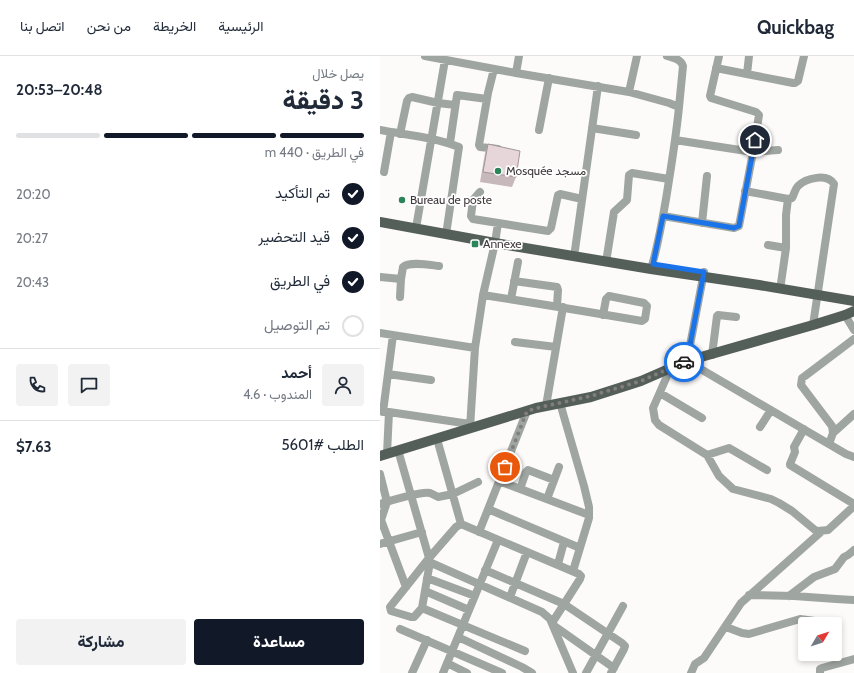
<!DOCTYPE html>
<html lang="ar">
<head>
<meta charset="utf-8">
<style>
  :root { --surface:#fff; --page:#f2f2f3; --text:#1f2937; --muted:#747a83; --line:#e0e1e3; --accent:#111827 }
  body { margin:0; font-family:Cabin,Vazirmatn,sans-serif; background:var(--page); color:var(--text); direction:rtl; height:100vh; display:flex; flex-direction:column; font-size:15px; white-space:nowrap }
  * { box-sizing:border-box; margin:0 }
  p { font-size:13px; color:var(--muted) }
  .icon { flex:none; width:22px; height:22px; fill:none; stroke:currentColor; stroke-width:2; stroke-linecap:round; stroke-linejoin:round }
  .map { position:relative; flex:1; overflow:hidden; direction:ltr }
  .details { display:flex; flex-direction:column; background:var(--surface); width:380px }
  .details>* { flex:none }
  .needle { width:26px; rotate:51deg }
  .fabs { position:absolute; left:418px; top:561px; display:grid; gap:8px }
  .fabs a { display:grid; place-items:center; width:44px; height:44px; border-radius:4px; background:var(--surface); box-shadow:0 2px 6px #0003; font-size:20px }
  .pin { position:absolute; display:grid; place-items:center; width:34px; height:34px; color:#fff; margin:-17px; border:2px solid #fff; border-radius:50%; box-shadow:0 1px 4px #0007 }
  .courier { position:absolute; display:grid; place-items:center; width:40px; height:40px; margin:-20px; border:3px solid #1a73e8; border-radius:50%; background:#fff; color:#222; box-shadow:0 1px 5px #0007 }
  .headline em { font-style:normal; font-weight:800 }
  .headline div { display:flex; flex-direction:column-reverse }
  .headline { display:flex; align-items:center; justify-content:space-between; height:68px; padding:0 16px }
  h1 { font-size:26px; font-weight:800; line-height:30px }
  .bar { display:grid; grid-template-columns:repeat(4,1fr); gap:6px 4px; align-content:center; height:48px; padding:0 16px }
  .bar i { height:5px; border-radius:3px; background:var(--line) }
  .bar .current { background:var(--accent) }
  .bar p { grid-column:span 4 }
  .line { display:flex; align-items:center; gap:10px; padding:0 16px; border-top:1px solid var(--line) }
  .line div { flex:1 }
  .round { display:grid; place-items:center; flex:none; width:42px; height:42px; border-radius:4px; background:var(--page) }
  ol { padding:0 16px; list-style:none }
  li { display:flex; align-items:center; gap:12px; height:44px }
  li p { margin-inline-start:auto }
  li .icon { padding:4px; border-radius:50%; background:var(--accent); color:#fff; stroke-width:4 }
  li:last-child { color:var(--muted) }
  li i { width:22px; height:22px; border:2px solid var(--line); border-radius:50% }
  .action { display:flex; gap:8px; margin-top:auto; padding:8px 16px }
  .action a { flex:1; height:46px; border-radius:4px; background:var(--accent); color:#fff; font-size:16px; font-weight:800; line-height:46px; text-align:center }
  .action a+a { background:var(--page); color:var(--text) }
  header { display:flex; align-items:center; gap:24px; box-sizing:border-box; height:56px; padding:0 20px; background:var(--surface); border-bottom:1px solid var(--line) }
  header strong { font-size:19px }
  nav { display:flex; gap:22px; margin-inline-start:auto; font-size:14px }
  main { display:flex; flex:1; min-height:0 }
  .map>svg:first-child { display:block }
</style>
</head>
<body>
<header>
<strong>Quickbag</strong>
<nav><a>الرئيسية</a><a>الخريطة</a><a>من نحن</a><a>اتصل بنا</a></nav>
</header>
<main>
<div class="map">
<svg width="474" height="617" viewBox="0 0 474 617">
  <rect width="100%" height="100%" fill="#fdfafa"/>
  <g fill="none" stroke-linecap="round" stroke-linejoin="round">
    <path stroke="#9fa5a1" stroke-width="8" d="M45 0 136 17 249 36 289 47 299 51C296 82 291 112 286 143 282 166 278 190 271 213
      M287 0C294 2 301 3 303 10L299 51
      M336 12 413 27H415L418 25 424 0
      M114 13 108 37 99 89 100 91 118 93
      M136 17 139 0
      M367 18 369 0
      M249 36 257 0
      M212 72 256 79
      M0 74C26 79 54 81 79 91L67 172
      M159 74 169 22
      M20 78 27 45 29 42 32 41 58 47 75 49
      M295 84 373 96 398 94
      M70 87 77 39 107 43
      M4 116 11 76
      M365 135 408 143 406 159V192L401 227
      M100 136 93 144 91 160 93 163 168 175 171 172 178 139 180 138 202 143
      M408 143 412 142C414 139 415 133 418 130 426 122 447 117 454 128L433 269
      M283 160 354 172 359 170 373 96 379 59 376 56 331 42 330 40 339 0
      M322 167 327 120
      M36 172 65 4
      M388 189 406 192
      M195 194 218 30
      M227 200 234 156 247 144 249 119 252 117 289 123
      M324 216 307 305 430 377 466 398 474 401
      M0 221 21 223 23 211C30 205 50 209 59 210
      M134 225 177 231 178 234 177 250
      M103 239C156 247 209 256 262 265L265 263 267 250 264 247 229 240 226 243 223 259
      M20 241 21 223
      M131 243 138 206
      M465 259 474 274
      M0 277 95 292
      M135 286 176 291
      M332 299 337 260 338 259 356 261
      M291 311 273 352 275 364 279 369 327 399 339 420 353 433 391 443 399 447 412 455 435 474 438 475 448 474 474 450
      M8 318 51 324
      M280 337 322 362
      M180 347 204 430 209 451V462L193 515
      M166 350 183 251
      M0 355 3 356 13 279
      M3 356H9L7 398
      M9 356 90 368
      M380 371 391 354
      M90 372 95 292 103 239 115 187 118 167
      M424 373 414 391 415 396 410 408V409L474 448
      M453 377 474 358
      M57 383 81 468
      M449 388 453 377 452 370 421 329 422 322 425 320 474 283
      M18 394 49 502 10 551 11 555 31 561H34L42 552
      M327 399 349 392 387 414
      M0 418 7 446 1 464 26 531
      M119 425 209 459
      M140 433 146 416 148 414 174 424
      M167 443 179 411
      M0 448C9 445 42 435 50 437 53 438 56 440 58 441L73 438 98 426
      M108 453 200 492
      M99 476 147 355
      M0 488 42 476
      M49 502 76 471 81 468 199 518 201 520 200 523 172 567
      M47 505 162 556 170 563 193 617
      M50 506 42 552 145 595
      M178 508 184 486
      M105 514 184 548 242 587 245 590 244 593 231 617
      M47 522 95 540
      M45 535 89 554
      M369 539 414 540 456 543 474 544
      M409 540 434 521 455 513 464 501 468 499 474 494
      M130 541 147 496
      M173 569 234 612
      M346 571 362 577 369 578 420 563 442 566
      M20 573 122 617
      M78 581 142 611 152 617
      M67 607 87 617
      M32 617 47 584
      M63 617 118 484
      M206 617 243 550
      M311 617 315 608 324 602 361 547 442 475
      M440 617V613L442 612 474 603"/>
    <path stroke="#555f59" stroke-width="10" d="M0 166 115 187 271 213 379 229 474 245
      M0 400 156 352 211 341 261 325 307 305 433 269 465 259 474 255"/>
  </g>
  <path fill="#c6b8bb" d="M108 88 136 121 132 131 100 126 105 97Z"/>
  <path fill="#e6d6d9" stroke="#a19698" d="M108 88 140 95 136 121 103 116Z"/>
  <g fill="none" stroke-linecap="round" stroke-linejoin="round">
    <path stroke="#827d7e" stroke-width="4" stroke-dasharray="0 7.2" d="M125 411 147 355 161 351 211 340 261 325 304 306"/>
    <path stroke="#1a73e8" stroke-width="5" d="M304 306 307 305 324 216 273 208 283 160 354 172 359 170 375 84"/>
  </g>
  <g fill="#2c8459" stroke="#fff" stroke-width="1.5">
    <circle cx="118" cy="115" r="4"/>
    <circle cx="22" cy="144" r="4"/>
    <rect x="91" y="184" width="8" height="8" rx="2"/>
  </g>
  <g text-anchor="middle" stroke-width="3.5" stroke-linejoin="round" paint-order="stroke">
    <g font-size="12" fill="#40393b" stroke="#fff" text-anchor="start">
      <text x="126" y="119">Mosquée مسجد</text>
      <text x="30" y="148">Bureau de poste</text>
      <text x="103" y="192">Annexe</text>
    </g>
  </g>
</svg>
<div class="fabs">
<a><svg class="needle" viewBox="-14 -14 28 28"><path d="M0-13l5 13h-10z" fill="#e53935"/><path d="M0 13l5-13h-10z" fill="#747a83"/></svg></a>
</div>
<div class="pin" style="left:125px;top:411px;background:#ea580c"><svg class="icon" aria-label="bag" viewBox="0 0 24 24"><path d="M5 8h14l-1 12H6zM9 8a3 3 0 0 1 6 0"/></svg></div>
<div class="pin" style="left:375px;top:84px;background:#1f2937"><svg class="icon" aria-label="home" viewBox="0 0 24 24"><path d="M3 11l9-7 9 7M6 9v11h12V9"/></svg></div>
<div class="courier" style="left:304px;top:306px"><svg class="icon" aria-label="car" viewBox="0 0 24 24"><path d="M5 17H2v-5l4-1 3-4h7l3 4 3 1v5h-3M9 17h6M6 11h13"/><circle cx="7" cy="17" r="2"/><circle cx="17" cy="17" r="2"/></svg></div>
</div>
<section class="details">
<div class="headline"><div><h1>3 دقيقة</h1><p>يصل خلال</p></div><em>20:48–20:53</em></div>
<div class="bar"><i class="current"></i><i class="current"></i><i class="current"></i><i></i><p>في الطريق · 440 m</p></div>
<ol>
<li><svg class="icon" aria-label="check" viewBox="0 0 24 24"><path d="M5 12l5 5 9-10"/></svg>تم التأكيد<p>20:20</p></li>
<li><svg class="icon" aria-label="check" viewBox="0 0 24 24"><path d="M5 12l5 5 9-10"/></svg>قيد التحضير<p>20:27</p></li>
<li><svg class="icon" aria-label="check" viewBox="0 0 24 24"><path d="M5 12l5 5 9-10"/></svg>في الطريق<p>20:43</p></li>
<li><i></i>تم التوصيل</li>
</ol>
<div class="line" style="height:72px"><a class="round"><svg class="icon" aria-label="person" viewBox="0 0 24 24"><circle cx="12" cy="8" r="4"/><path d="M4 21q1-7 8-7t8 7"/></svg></a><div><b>أحمد</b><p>المندوب · 4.6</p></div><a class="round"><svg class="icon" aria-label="chat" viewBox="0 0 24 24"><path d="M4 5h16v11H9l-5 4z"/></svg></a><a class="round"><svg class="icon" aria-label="phone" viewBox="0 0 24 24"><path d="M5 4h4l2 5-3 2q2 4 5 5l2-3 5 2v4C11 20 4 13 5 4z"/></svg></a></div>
<div class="line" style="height:52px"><div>الطلب #5601</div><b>$7.63</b></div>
<div class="action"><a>مساعدة</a><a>مشاركة</a></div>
</section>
</main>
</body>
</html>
